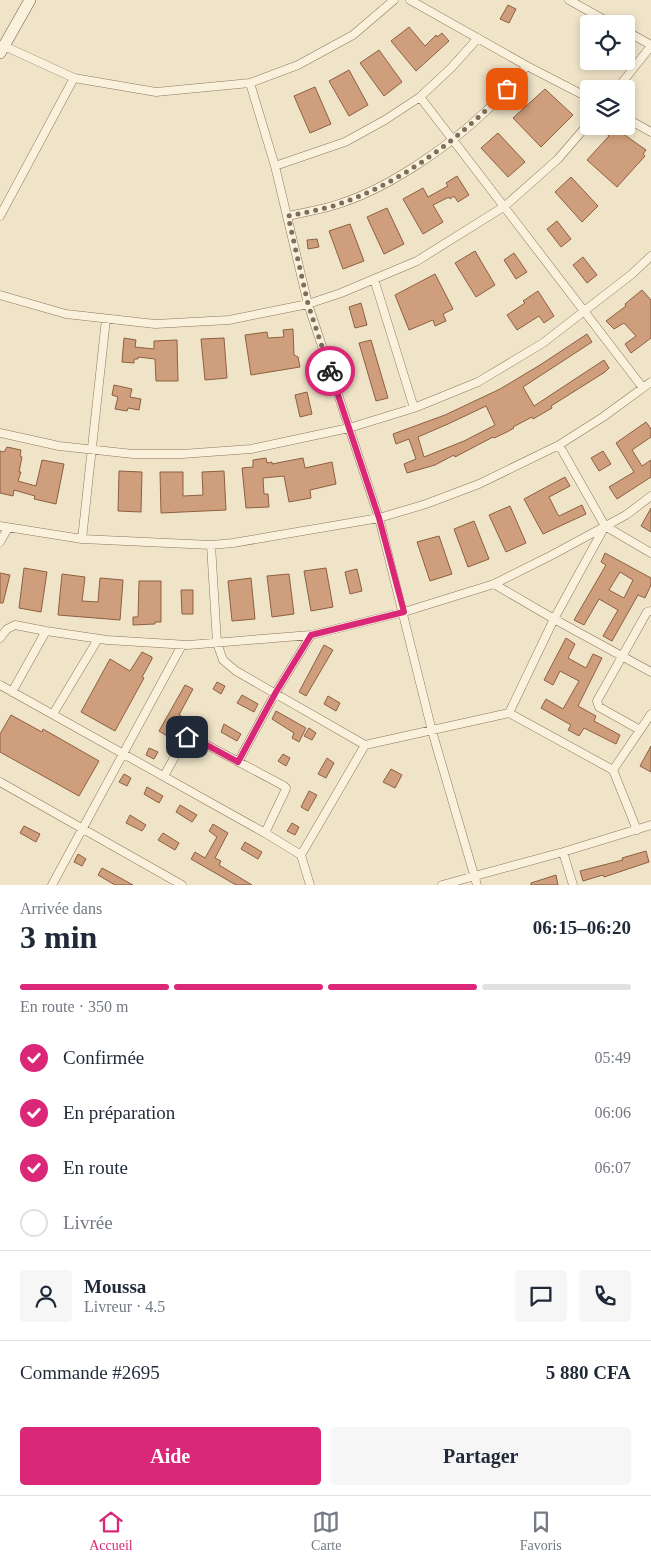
<!DOCTYPE html>
<html lang="fr">
<head>
<meta charset="utf-8">
<style>
  :root { --surface:#fff; --page:#f6f6f7; --text:#1f2937; --muted:#747a83; --line:#e0e1e3; --accent:#db2777 }
  body { margin:0; font-family:Georgia,serif; background:var(--page); color:var(--text); height:100vh; display:flex; flex-direction:column; font-size:19px; white-space:nowrap }
  * { box-sizing:border-box; margin:0 }
  p { font-size:16px; color:var(--muted) }
  .icon { flex:none; width:28px; height:28px; fill:none; stroke:currentColor; stroke-width:2; stroke-linecap:round; stroke-linejoin:round }
  .map { position:relative; height:885px; overflow:hidden }
  .side { display:flex; flex-direction:column; background:var(--surface); flex:1 }
  .side>* { flex:none }
  .fabs { position:absolute; left:580px; top:15px; display:grid; gap:10px }
  .fabs a { display:grid; place-items:center; width:55px; height:55px; border-radius:5px; background:var(--surface); box-shadow:0 2px 8px #0003; font-size:25px }
  .pin { position:absolute; display:grid; place-items:center; width:42px; height:42px; color:#fff; margin:-21px; border-radius:10px; box-shadow:0 2px 8px #0006 }
  .courier { position:absolute; display:grid; place-items:center; width:50px; height:50px; margin:-25px; border:4px solid #db2777; border-radius:50%; background:#fff; color:#222; box-shadow:0 1px 6px #0007 }
  .summary em { font-style:normal; font-weight:600 }
  .summary div { display:flex; flex-direction:column-reverse }
  .summary { display:flex; align-items:center; justify-content:space-between; height:85px; padding:0 20px }
  h1 { font-size:32px; font-weight:600; line-height:38px }
  .bar { display:grid; grid-template-columns:repeat(4,1fr); gap:8px 5px; align-content:center; height:60px; padding:0 20px }
  .bar i { height:6px; border-radius:4px; background:var(--line) }
  .bar .active { background:var(--accent) }
  .bar p { grid-column:span 4 }
  .line { display:flex; align-items:center; gap:12px; padding:0 20px; border-top:1px solid var(--line) }
  .line div { flex:1 }
  .round { display:grid; place-items:center; flex:none; width:52px; height:52px; border-radius:5px; background:var(--page) }
  ol { padding:0 20px; list-style:none }
  li { display:flex; align-items:center; gap:15px; height:55px }
  li p { margin-inline-start:auto }
  li .icon { padding:5px; border-radius:50%; background:var(--accent); color:#fff; stroke-width:4 }
  li:last-child { color:var(--muted) }
  li i { width:28px; height:28px; border:2px solid var(--line); border-radius:50% }
  .primary-button { display:flex; gap:10px; margin-top:auto; padding:10px 20px }
  .primary-button a { flex:1; height:58px; border-radius:5px; background:var(--accent); color:#fff; font-size:20px; font-weight:600; line-height:58px; text-align:center }
  .primary-button a+a { background:var(--page); color:var(--text) }
  .tab-bar { display:flex; justify-content:space-around; align-items:center; height:70px; border-top:1px solid var(--line); background:var(--surface); font-size:14px; color:var(--muted) }
  .tab-bar a { display:grid; justify-items:center; gap:2px }
  .tab-bar .active { color:var(--accent) }
  .map>svg:first-child { display:block }
</style>
</head>
<body>
<div class="map">
<svg width="651" height="885" viewBox="0 0 651 885">
  <rect width="100%" height="100%" fill="#f0e4c8"/>
  <path fill="#cf9f7d" stroke="#8d5f41" fill-rule="evenodd" d="M508 5 516 9 509 23 500 19Z
    M409 27 425 46 436 35 437 37 442 33 449 41 416 71 391 41Z
    M379 50 402 82 384 96 360 63Z
    M349 70 368 105 349 116 329 81Z
    M315 87 331 124 310 133 294 96Z
    M545 89 573 115 541 147 513 118Z
    M606 126H612L646 150 643 154 645 156 617 187 587 160 609 136 603 131Z
    M498 133 525 162 508 177 481 148Z
    M457 176 469 195 458 202 454 196 450 199 449 197 433 205 443 222 423 234 403 199 423 188 428 197 448 186 446 183Z
    M571 177 598 206 582 222 555 192Z
    M387 208 404 244 384 254 367 217Z
    M557 221 571 239 561 247 547 229Z
    M350 224 364 261 343 269 329 231Z
    M317 239 319 247 308 249 307 240Z
    M475 251 495 285 476 297 455 263Z
    M514 253 527 272 516 279 504 260Z
    M583 257 597 275 587 283 573 265Z
    M435 274 453 309 443 314 446 321 435 326 433 320 409 330 395 295Z
    M642 290 651 300V338L631 353 625 344 636 336 624 323 614 329 606 321 626 306 625 304Z
    M538 291 554 316 544 323 539 316 517 330 507 315 525 303 523 301Z
    M361 303 367 325 355 328 349 307Z
    M293 329 294 355 298 357 300 367 251 375 245 335 267 332 268 338 284 337 283 330Z
    M587 334 592 342 523 387 534 406 604 360 609 368 605 372 551 406 552 408 533 419 532 417 513 427 514 428 507 432 494 438 493 437 455 457 454 455 435 465 407 473 404 464 416 459 409 439 396 444 393 434 445 415 500 389 540 365ZM486 406 495 425 464 441 424 457 418 437 448 424Z
    M124 338 136 340 135 347 154 349V341L177 340 178 381H156L155 359 138 357V359H134V363L122 362Z
    M224 338 227 378 205 380 201 339Z
    M371 340 388 398 376 401 359 343Z
    M114 385 132 389 130 397 141 399 139 410 128 408 127 411 115 409 118 397 112 395Z
    M307 392 312 414 300 417 295 395Z
    M646 422 651 429V437L632 450 642 466 651 460V477L617 499 609 487 634 472 616 443Z
    M7 447 21 450 20 456 22 457 19 472H21L18 481 36 486 42 460 64 464 56 504 34 499 35 496 14 490 13 496 0 493V451L4 452Z
    M603 451 611 464 599 471 591 458Z
    M266 458 267 463 272 462V464L303 458 305 468 332 462 336 484 310 490 311 498 289 502 284 476 263 478 264 494H268L269 507 246 508 242 468 253 467V460Z
    M119 471 142 472 141 512 118 511Z
    M224 471 226 510 161 513 160 472H183V496L203 495 202 472Z
    M565 477 570 486 549 497 557 513 559 516 582 505 586 514 543 534 524 499Z
    M510 506 526 543 506 552 489 515Z
    M651 508V532L641 526Z
    M474 521 489 559 468 567 454 529Z
    M439 536 452 574 430 581 417 542Z
    M605 553 651 578V585L645 598 638 595 612 641 603 636 618 610 599 599 584 625 574 620 606 565 601 562ZM620 572 633 580 624 598 609 590Z
    M24 568 47 572 41 612 19 608Z
    M326 568 333 607 311 611 304 571Z
    M357 569 362 591 350 594 345 572Z
    M0 573 10 575 3 603H0Z
    M62 574 85 577 82 601 98 602 100 578 123 580 120 620 58 615Z
    M289 574 294 614 272 617 267 576Z
    M251 578 255 619 232 621 228 581Z
    M139 581H161V622H155V624L133 625V617H138Z
    M181 590H193V614H182Z
    M566 638 575 644 568 658 586 668 593 654 602 658 578 706 596 716 594 721 620 735 616 744 584 728 579 736 568 730 571 725 541 708 546 699 563 709 579 681 560 671 553 685 544 680Z
    M324 645 333 650 306 696 299 692Z
    M142 652 152 657V659L142 677 144 678 115 731 81 712 110 659 130 671Z
    M217 682 225 686 221 694 213 689Z
    M185 685 193 689 179 715 187 719 180 732 171 728 167 736 159 731Z
    M242 695 258 704 254 712 237 703Z
    M328 696 340 703 336 711 324 704Z
    M276 711 306 728 299 742 292 738 294 733 272 719Z
    M11 715 42 732 43 729 99 761 79 796 0 752V734Z
    M224 724 241 734 237 741 221 732Z
    M309 728 316 733 312 740 304 736Z
    M651 746V772L640 766Z
    M149 748 158 752 154 759 146 755Z
    M283 754 290 758 286 766 278 761Z
    M327 758 334 763 326 778 318 774Z
    M391 769 402 775 395 788 383 782Z
    M124 774 131 778 127 786 119 782Z
    M147 787 163 796 159 803 144 794Z
    M309 791 317 795 308 811 301 807Z
    M180 805 197 815 192 822 176 812Z
    M130 815 146 825 142 831 126 823Z
    M292 823 299 827 295 835 287 831Z
    M213 824 228 833 215 858 221 861 219 865 252 885H236L191 859 195 852 205 858 217 837 209 831Z
    M24 826 40 834 36 842 20 833Z
    M163 833 179 843 175 850 158 840Z
    M245 842 262 852 258 859 241 849Z
    M646 851 649 862 604 877 603 875 583 881 580 871 623 860 622 858Z
    M78 854 86 859 82 866 74 862Z
    M102 868 115 875 133 885H115L98 875Z
    M556 875 558 885H531V883Z"/>
  <g fill="none" stroke-linecap="round" stroke-linejoin="round">
    <g stroke="#8d765c" stroke-width="9">
      <path id="street" d="M410 0 527 66 589 98
        M569 0 612 24
        M626 31 651 45
        M2 45 74 78 156 92 250 83 298 65 353 35 394 0
        M250 83 275 166 308 304 379 518 432 731 477 885
        M617 89 651 46
        M420 97 643 388
        M626 118 651 132
        M275 166 345 142 385 120 420 97 451 68 478 38
        M0 216 74 78
        M288 216C302 213 318 210 332 206 385 191 447 148 486 111 501 97 514 81 527 66
        M374 279 414 408
        M0 295 66 314 155 324 229 320 308 304 341 293 417 261 505 206 558 159 589 123
        M0 433 59 446 133 454H182L251 449 349 428 414 408 478 382 543 343 632 274 651 256
        M559 445 605 526 651 553
        M0 526 82 539 211 545 233 543 379 518 426 504 479 484 559 445 603 417 651 382
        M82 539 106 319
        M0 542 8 528
        M211 545 217 643 223 660 236 671 365 745 509 713 613 770 637 830
        M494 584 554 619 651 672
        M0 638 7 629 15 625 46 631 107 640 188 645 311 635 404 612 494 584 552 555 626 515 651 496
        M0 685 265 833 301 855 310 885
        M12 692 46 631
        M509 713 554 619 605 526
        M53 714 98 639
        M640 730 599 707 597 701 647 612 651 611
        M238 762 276 692 311 635
        M613 770 651 714
        M164 776 184 740 190 736 284 786 286 788 285 791 265 833
        M0 782 182 885
        M563 852 573 885
        M301 855 365 745
        M52 885 182 645
        M442 885 563 852 651 825"/>
    </g>
    <g stroke="#6f573f" stroke-width="12">
      <path id="secondary" d="M0 53 30 0"/>
    </g>
    <use href="#street" stroke="#faf1dc" stroke-width="8"/>
    <use href="#secondary" stroke="#faf1dc" stroke-width="11"/>
  </g>
  <g fill="none" stroke-linecap="round" stroke-linejoin="round">
    <path stroke="#7c6e5b" stroke-width="5" stroke-dasharray="0 9" d="M330 371 308 304 288 216C303 213 318 210 333 206 399 185 460 139 507 89"/>
    <path stroke="#db2777" stroke-width="6" d="M187 737 190 736 238 762 276 692 311 635 404 612 379 518 330 371"/>
  </g>
</svg>
<div class="fabs">
<a><svg class="icon" aria-label="locate" viewBox="0 0 24 24"><circle cx="12" cy="12" r="6"/><path d="M12 2v4M12 18v4M2 12h4M18 12h4"/></svg></a>
<a><svg class="icon" aria-label="layers" viewBox="0 0 24 24"><path d="M12 4l9 5-9 5-9-5zM3 14l9 5 9-5"/></svg></a>
</div>
<div class="pin" style="left:507px;top:89px;background:#ea580c"><svg class="icon" aria-label="bag" viewBox="0 0 24 24"><path d="M5 8h14l-1 12H6zM9 8a3 3 0 0 1 6 0"/></svg></div>
<div class="pin" style="left:187px;top:737px;background:#1f2937"><svg class="icon" aria-label="home" viewBox="0 0 24 24"><path d="M3 11l9-7 9 7M6 9v11h12V9"/></svg></div>
<div class="courier" style="left:330px;top:371px"><svg class="icon" aria-label="bike" viewBox="0 0 24 24"><circle cx="6" cy="16" r="4"/><circle cx="18" cy="16" r="4"/><path d="M6 16l4-8h5l3 8M10 8l3 8H6M13 5h3"/></svg></div>
</div>
<section class="side">
<div class="summary"><div><h1>3 min</h1><p>Arrivée dans</p></div><em>06:15–06:20</em></div>
<div class="bar"><i class="active"></i><i class="active"></i><i class="active"></i><i></i><p>En route · 350 m</p></div>
<ol>
<li><svg class="icon" aria-label="check" viewBox="0 0 24 24"><path d="M5 12l5 5 9-10"/></svg>Confirmée<p>05:49</p></li>
<li><svg class="icon" aria-label="check" viewBox="0 0 24 24"><path d="M5 12l5 5 9-10"/></svg>En préparation<p>06:06</p></li>
<li><svg class="icon" aria-label="check" viewBox="0 0 24 24"><path d="M5 12l5 5 9-10"/></svg>En route<p>06:07</p></li>
<li><i></i>Livrée</li>
</ol>
<div class="line" style="height:90px"><a class="round"><svg class="icon" aria-label="person" viewBox="0 0 24 24"><circle cx="12" cy="8" r="4"/><path d="M4 21q1-7 8-7t8 7"/></svg></a><div><b>Moussa</b><p>Livreur · 4.5</p></div><a class="round"><svg class="icon" aria-label="chat" viewBox="0 0 24 24"><path d="M4 5h16v11H9l-5 4z"/></svg></a><a class="round"><svg class="icon" aria-label="phone" viewBox="0 0 24 24"><path d="M5 4h4l2 5-3 2q2 4 5 5l2-3 5 2v4C11 20 4 13 5 4z"/></svg></a></div>
<div class="line" style="height:65px"><div>Commande #2695</div><b>5 880 CFA</b></div>
<div class="primary-button"><a>Aide</a><a>Partager</a></div>
</section>
<nav class="tab-bar">
<a class="active"><svg class="icon" aria-label="home" viewBox="0 0 24 24"><path d="M3 11l9-7 9 7M6 9v11h12V9"/></svg>Accueil</a>
<a><svg class="icon" aria-label="map" viewBox="0 0 24 24"><path d="M3 6l6-2 6 2 6-2v14l-6 2-6-2-6 2zM9 4v14M15 6v14"/></svg>Carte</a>
<a><svg class="icon" aria-label="saved" viewBox="0 0 24 24"><path d="M7 4h10v16l-5-4-5 4z"/></svg>Favoris</a>
</nav>
</body>
</html>
